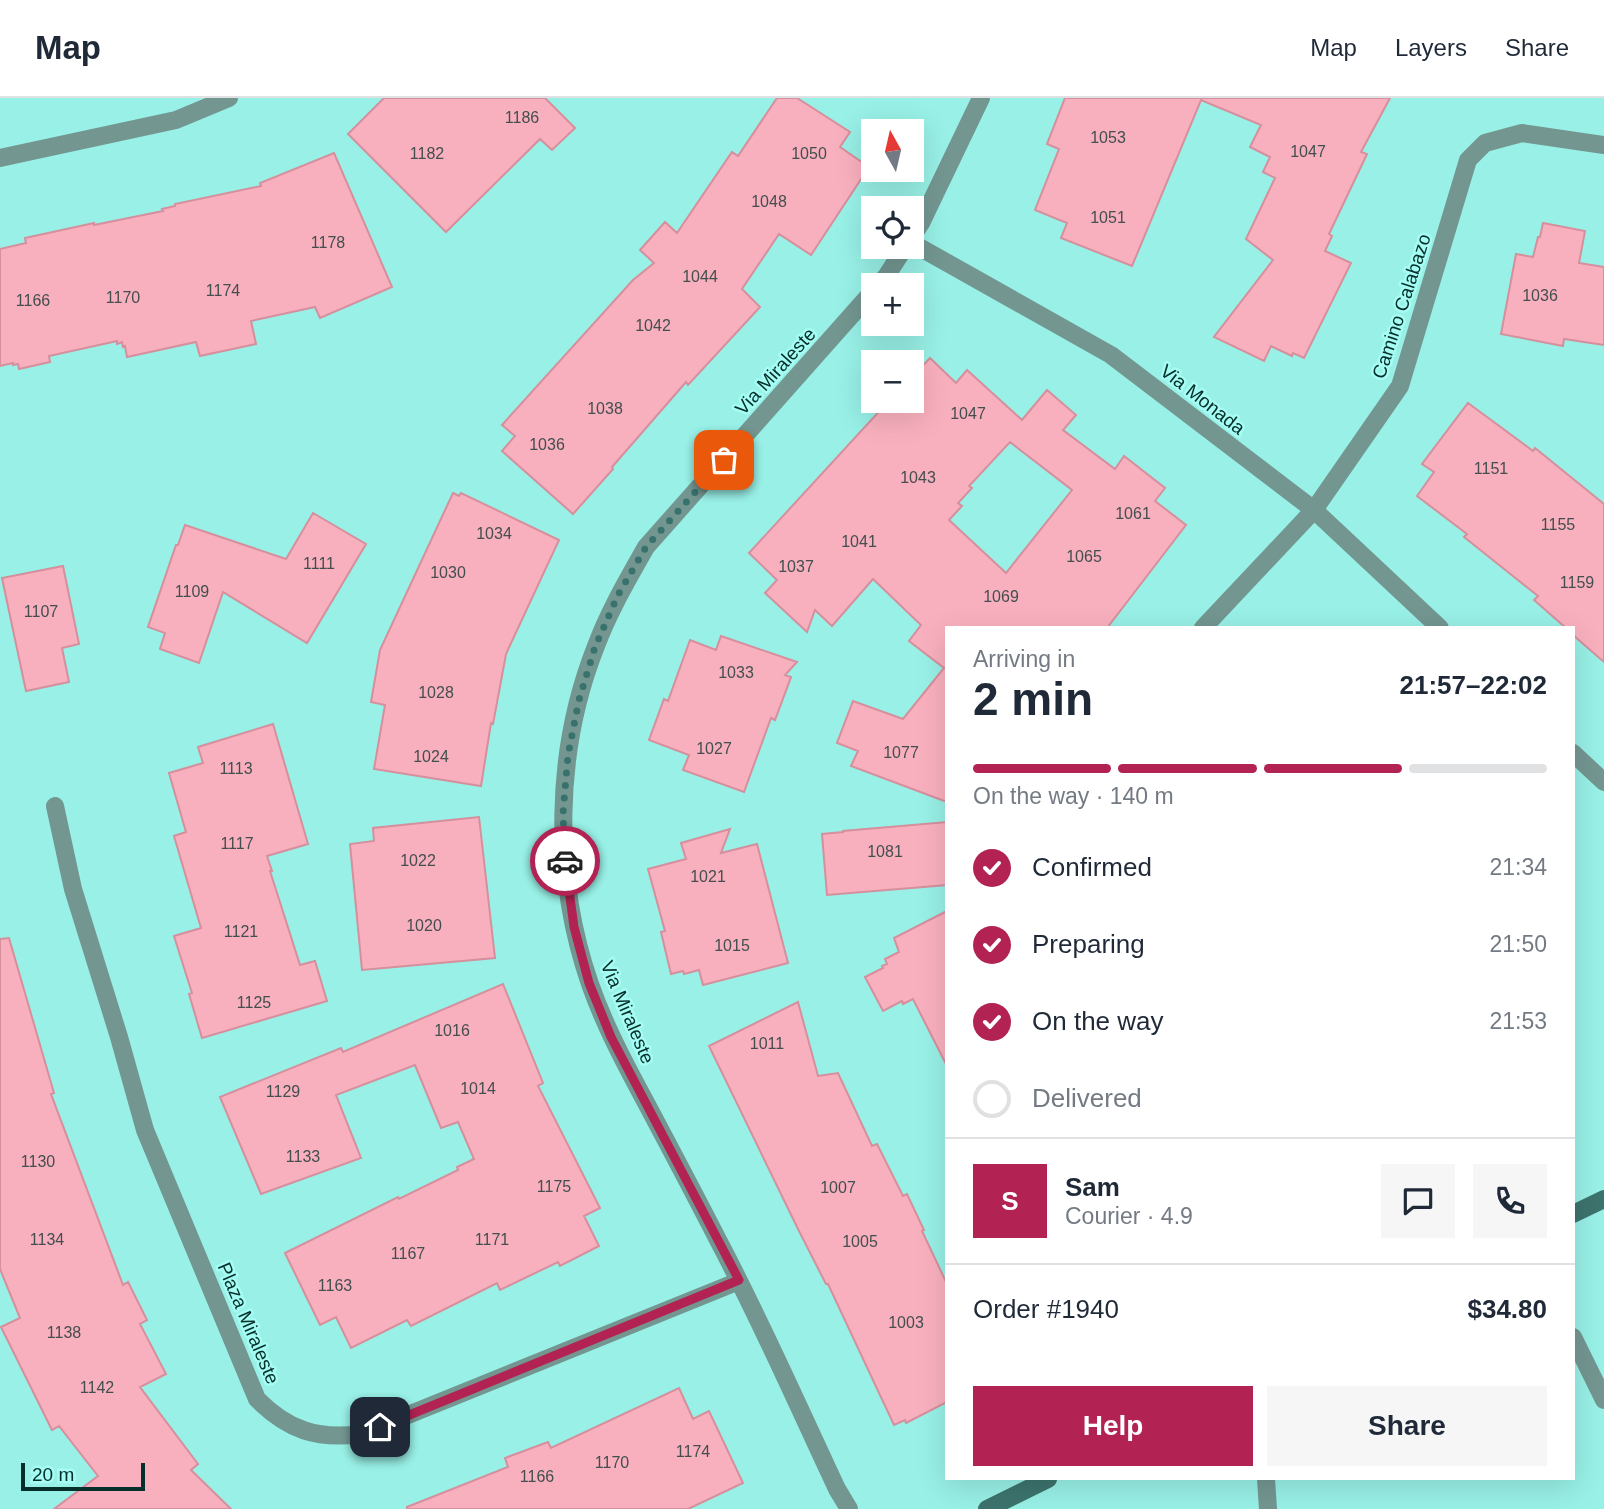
<!DOCTYPE html>
<html lang="en">
<head>
<meta charset="utf-8">
<style>
  :root { --surface:#fff; --page:#f6f6f7; --text:#1f2937; --muted:#747a83; --line:#e0e1e3; --accent:#b22253 }
  body { margin:0; font-family:Arial,sans-serif; background:var(--page); color:var(--text); height:100vh; display:flex; flex-direction:column; font-size:26px; white-space:nowrap }
  * { box-sizing:border-box; margin:0 }
  p { font-size:23px; color:var(--muted) }
  .icon { flex:none; width:38px; height:38px; fill:none; stroke:currentColor; stroke-width:2; stroke-linecap:round; stroke-linejoin:round }
  .map { position:relative; flex:1; overflow:hidden }
  .drawer { position:absolute; left:945px; top:528px; width:630px; height:854px; display:flex; flex-direction:column; background:var(--surface); border-radius:0px; box-shadow:0 7px 28px #0002 }
  .drawer>* { flex:none }
  .needle { width:46px; rotate:352deg }
  .buttons { position:absolute; left:861px; top:21px; display:grid; gap:14px }
  .buttons a { display:grid; place-items:center; width:63px; height:63px; border-radius:0px; background:var(--surface); box-shadow:0 7px 28px #0002; font-size:35px }
  .scale { position:absolute; left:21px; bottom:18px; width:124px; box-sizing:border-box; padding-left:7px; border:4px solid #062e2a; border-top:0; font-size:19px; line-height:24px; white-space:nowrap; color:#062e2a; -webkit-text-stroke:5px #a5fdf3; paint-order:stroke }
  .pin { position:absolute; display:grid; place-items:center; width:60px; height:60px; color:#fff; margin:-30px; border-radius:14px; box-shadow:0 4px 10px #0006 }
  .courier { position:absolute; display:grid; place-items:center; width:70px; height:70px; margin:-35px; border:5px solid #b22253; border-radius:50%; background:#fff; color:#222; box-shadow:0 2px 9px #0007 }
  .summary em { font-style:normal; font-weight:700 }
  .summary div { display:flex; flex-direction:column-reverse }
  .summary { display:flex; align-items:center; justify-content:space-between; height:119px; padding:0 28px }
  h1 { font-size:46px; font-weight:700; line-height:52px }
  .bar { display:grid; grid-template-columns:repeat(4,1fr); gap:10px 7px; align-content:center; height:84px; padding:0 28px }
  .bar i { height:9px; border-radius:5px; background:var(--line) }
  .bar .on { background:var(--accent) }
  .bar p { grid-column:span 4 }
  .line { display:flex; align-items:center; gap:18px; padding:0 28px; border-top:2px solid var(--line) }
  .line div { flex:1 }
  .round { display:grid; place-items:center; flex:none; width:74px; height:74px; border-radius:0px; background:var(--page) }
  ol { padding:0 28px; list-style:none }
  li { display:flex; align-items:center; gap:21px; height:77px }
  li p { margin-inline-start:auto }
  li .icon { padding:7px; border-radius:50%; background:var(--accent); color:#fff; stroke-width:4 }
  li:last-child { color:var(--muted) }
  li i { width:38px; height:38px; border:4px solid var(--line); border-radius:50% }
  .action { display:flex; gap:14px; margin-top:auto; padding:14px 28px }
  .action a { flex:1; height:80px; border-radius:0px; background:var(--accent); color:#fff; font-size:28px; font-weight:700; line-height:80px; text-align:center }
  .action a+a { background:var(--page); color:var(--text) }
  header { display:flex; align-items:center; gap:42px; box-sizing:border-box; height:98px; padding:0 35px; background:var(--surface); border-bottom:2px solid var(--line) }
  header strong { font-size:33px }
  nav { display:flex; gap:38px; margin-inline-start:auto; font-size:24px }
  .map>svg:first-child { display:block }
</style>
</head>
<body>
<header>
<strong>Map</strong>
<nav><a>Map</a><a>Layers</a><a>Share</a></nav>
</header>
<div class="map">
<svg width="1604" height="1411" viewBox="0 0 1604 1411">
  <rect width="100%" height="100%" fill="#98f0e6"/>
  <path fill="#f9b0be" stroke="#d58f9d" stroke-width="2" fill-rule="evenodd" d="M384 0H545L575 30 552 52 540 41 446 134 348 36Z
    M777 0H797L850 34 840 49 869 69 811 157 779 136 742 191 760 209 688 287 686 284 612 369 613 371 573 416 502 353 515 338 502 327 633 182 654 165 640 152 665 124 677 135 732 54 738 58Z
    M1065 0H1390L1361 54 1367 56 1329 136 1332 138 1325 153 1351 165 1304 260 1293 255 1292 258 1271 248 1264 263 1214 239 1273 162 1246 141 1275 80 1263 74 1270 59 1250 49 1261 27 1201 2 1132 168 1061 140 1067 125 1035 112 1059 51 1047 46Z
    M334 55 392 189 320 220 315 209 251 223 256 246 200 258 196 244 127 259 125 248 123 249 122 244 117 246V243L49 258 50 264 19 271 18 266 13 267V265L0 268V151L26 145 25 140 94 125V127L163 113 162 111 175 108V106L261 88 260 85Z
    M1543 125 1585 133 1579 165 1604 169V247L1564 241 1563 248 1501 236 1516 156 1533 159 1538 139H1540Z
    M930 260 956 285 967 272 1022 322 1047 292 1076 317 1063 332 1115 371 1124 358 1165 390 1155 403 1186 427 1107 530H947V704L851 668 858 653 837 645 853 603 903 621 944 570 909 543 921 527 873 481 832 528 815 512 807 534 765 495 777 482 749 455 885 307 890 303H912V279ZM1010 344 1072 392 1006 475 949 422 962 408 958 405 972 390 969 388Z
    M1468 305 1533 353 1535 350 1604 406V564L1573 537V530H1566L1534 502 1538 498 1464 439 1467 436 1417 398 1434 374 1422 366Z
    M453 395 459 398 461 395 559 442 506 556 493 626 491 625 481 688 374 671 385 607 371 604 380 552Z
    M313 415 366 446 307 545 223 494 199 565 160 551 165 535 148 529 176 447H178L185 427 286 461Z
    M63 468 79 546 62 550 69 584 26 593 2 480Z
    M721 538 797 564 785 577 791 579 775 622 771 620 744 694 683 672 689 657 649 642 664 601 668 603 690 542 716 552Z
    M273 626 308 746 267 758 272 773H270L300 867 315 863 327 903 202 940 189 896 192 895 174 838 201 830 174 738 186 734 169 675 203 665 198 649Z
    M479 719 495 860 362 872 350 746 374 743 373 730Z
    M947 724V787L827 797 822 736 843 734V733Z
    M730 731 721 755 757 746 788 865 703 887 699 872 684 876 683 873 671 876 661 834 665 833 648 771 686 761 681 745Z
    M947 813V968L913 901 903 906 902 903 883 913 865 879 883 870 882 868 887 866 885 861 899 854 894 840Z
    M9 840 54 995 51 996 123 1187 128 1184 147 1222 140 1226 166 1276 140 1289 198 1366 191 1372 231 1411H54L98 1378 59 1328 52 1332 1 1229 20 1220 0 1171V841Z
    M503 886 543 985 538 988 600 1110 584 1118 599 1148 560 1168 558 1164 500 1192 497 1185 411 1228 407 1222 351 1250 336 1219 320 1227 285 1155 398 1099 399 1101 458 1072 457 1069 474 1061 458 1024 441 1030 415 967 336 997 361 1060 261 1096 220 999 341 950 343 954Z
    M798 904 818 978 838 975 872 1048 877 1046 903 1098 907 1096 924 1132 922 1133 947 1186V1304L906 1325 905 1322 894 1327 828 1186H826L799 1133 709 948Z
    M679 1290 693 1321 709 1313 743 1385 688 1411H407V1409L508 1369 505 1360 548 1344 551 1350Z"/>
  <g fill="none" stroke-linecap="round" stroke-linejoin="round">
    <path stroke="#739691" stroke-width="18" d="M1573 1239 1604 1302
      M1266 1381 1268 1411"/>
    <path stroke="#739691" stroke-width="18" d="M0 60 176 22 229 0
      M912 139 921 125 981 0
      M912 145 1111 257 1314 412 1440 530
      M879 187 887 177 905 149
      M1203 530 1314 412 1400 288 1468 62 1485 45 1522 35 1604 47
      M1573 655 1604 684
      M55 708 73 791 119 939 145 1032 257 1301C288 1332 317 1342 361 1336L739 1183
      M849 1411 837 1391C798 1308 761 1223 718 1142 694 1095 669 1048 644 1001 624 964 604 926 590 886 553 779 554 654 596 548 609 513 628 481 646 449L873 193"/>
    <path stroke="#3d736d" stroke-width="18" d="M1573 1116 1604 1101
      M987 1411 1048 1381"/>
  </g>
  <g fill="none" stroke-linecap="round" stroke-linejoin="round">
    <path stroke="#39726c" stroke-width="7" stroke-dasharray="0 12.6" d="M565 763 563 715 568 657 579 602 595 549 618 497 646 449 724 362"/>
    <path stroke="#b22253" stroke-width="9" d="M380 1329 739 1182 611 939 589 885 574 829 565 763"/>
  </g>
  <g text-anchor="middle" stroke-width="5" stroke-linejoin="round" paint-order="stroke">
    <g font-size="16" fill="#434e4f">
      <text x="522" y="25">1186</text>
      <text x="1108" y="45">1053</text>
      <text x="1308" y="59">1047</text>
      <text x="427" y="61">1182</text>
      <text x="809" y="61">1050</text>
      <text x="769" y="109">1048</text>
      <text x="1108" y="125">1051</text>
      <text x="328" y="150">1178</text>
      <text x="700" y="184">1044</text>
      <text x="223" y="198">1174</text>
      <text x="1540" y="203">1036</text>
      <text x="123" y="205">1170</text>
      <text x="33" y="208">1166</text>
      <text x="653" y="233">1042</text>
      <text x="605" y="316">1038</text>
      <text x="968" y="321">1047</text>
      <text x="547" y="352">1036</text>
      <text x="1491" y="376">1151</text>
      <text x="918" y="385">1043</text>
      <text x="1133" y="421">1061</text>
      <text x="1558" y="432">1155</text>
      <text x="494" y="441">1034</text>
      <text x="859" y="449">1041</text>
      <text x="1084" y="464">1065</text>
      <text x="319" y="471">1111</text>
      <text x="796" y="474">1037</text>
      <text x="448" y="480">1030</text>
      <text x="1577" y="490">1159</text>
      <text x="192" y="499">1109</text>
      <text x="1001" y="504">1069</text>
      <text x="41" y="519">1107</text>
      <text x="736" y="580">1033</text>
      <text x="436" y="600">1028</text>
      <text x="714" y="656">1027</text>
      <text x="901" y="660">1077</text>
      <text x="431" y="664">1024</text>
      <text x="236" y="676">1113</text>
      <text x="237" y="751">1117</text>
      <text x="885" y="759">1081</text>
      <text x="418" y="768">1022</text>
      <text x="708" y="784">1021</text>
      <text x="424" y="833">1020</text>
      <text x="241" y="839">1121</text>
      <text x="732" y="853">1015</text>
      <text x="254" y="910">1125</text>
      <text x="452" y="938">1016</text>
      <text x="767" y="951">1011</text>
      <text x="478" y="996">1014</text>
      <text x="283" y="999">1129</text>
      <text x="303" y="1064">1133</text>
      <text x="38" y="1069">1130</text>
      <text x="554" y="1094">1175</text>
      <text x="838" y="1095">1007</text>
      <text x="47" y="1147">1134</text>
      <text x="492" y="1147">1171</text>
      <text x="860" y="1149">1005</text>
      <text x="408" y="1161">1167</text>
      <text x="335" y="1193">1163</text>
      <text x="906" y="1230">1003</text>
      <text x="64" y="1240">1138</text>
      <text x="97" y="1295">1142</text>
      <text x="693" y="1359">1174</text>
      <text x="612" y="1370">1170</text>
      <text x="537" y="1384">1166</text>
    </g>
    <g font-size="19" fill="#062e2a" stroke="#a5fdf3">
      <text transform="translate(1401 208) rotate(-72)" y="7">Camino Calabazo</text>
      <text transform="translate(775 273) rotate(-48)" y="7">Via Miraleste</text>
      <text transform="translate(1203 301) rotate(38)" y="7">Via Monada</text>
      <text transform="translate(628 914) rotate(67)" y="7">Via Miraleste</text>
      <text transform="translate(249 1225) rotate(67)" y="7">Plaza Miraleste</text>
    </g>
  </g>
</svg>
<div class="buttons">
<a><svg class="needle" viewBox="-14 -14 28 28"><path d="M0-13l5 13h-10z" fill="#e53935"/><path d="M0 13l5-13h-10z" fill="#747a83"/></svg></a>
<a><svg class="icon" aria-label="locate" viewBox="0 0 24 24"><circle cx="12" cy="12" r="6"/><path d="M12 2v4M12 18v4M2 12h4M18 12h4"/></svg></a>
<a>+</a>
<a>−</a>
</div>
<div class="scale">20 m</div>
<div class="pin" style="left:724px;top:362px;background:#ea580c"><svg class="icon" aria-label="bag" viewBox="0 0 24 24"><path d="M5 8h14l-1 12H6zM9 8a3 3 0 0 1 6 0"/></svg></div>
<div class="pin" style="left:380px;top:1329px;background:#1f2937"><svg class="icon" aria-label="home" viewBox="0 0 24 24"><path d="M3 11l9-7 9 7M6 9v11h12V9"/></svg></div>
<div class="courier" style="left:565px;top:763px"><svg class="icon" aria-label="car" viewBox="0 0 24 24"><path d="M5 17H2v-5l4-1 3-4h7l3 4 3 1v5h-3M9 17h6M6 11h13"/><circle cx="7" cy="17" r="2"/><circle cx="17" cy="17" r="2"/></svg></div>
<section class="drawer">
<div class="summary"><div><h1>2 min</h1><p>Arriving in</p></div><em>21:57–22:02</em></div>
<div class="bar"><i class="on"></i><i class="on"></i><i class="on"></i><i></i><p>On the way · 140 m</p></div>
<ol>
<li><svg class="icon" aria-label="check" viewBox="0 0 24 24"><path d="M5 12l5 5 9-10"/></svg>Confirmed<p>21:34</p></li>
<li><svg class="icon" aria-label="check" viewBox="0 0 24 24"><path d="M5 12l5 5 9-10"/></svg>Preparing<p>21:50</p></li>
<li><svg class="icon" aria-label="check" viewBox="0 0 24 24"><path d="M5 12l5 5 9-10"/></svg>On the way<p>21:53</p></li>
<li><i></i>Delivered</li>
</ol>
<div class="line" style="height:126px"><b class="round" style="background:var(--accent);color:#fff">S</b><div><b>Sam</b><p>Courier · 4.9</p></div><a class="round"><svg class="icon" aria-label="chat" viewBox="0 0 24 24"><path d="M4 5h16v11H9l-5 4z"/></svg></a><a class="round"><svg class="icon" aria-label="phone" viewBox="0 0 24 24"><path d="M5 4h4l2 5-3 2q2 4 5 5l2-3 5 2v4C11 20 4 13 5 4z"/></svg></a></div>
<div class="line" style="height:91px"><div>Order #1940</div><b>$34.80</b></div>
<div class="action"><a>Help</a><a>Share</a></div>
</section>
</div>
</body>
</html>
